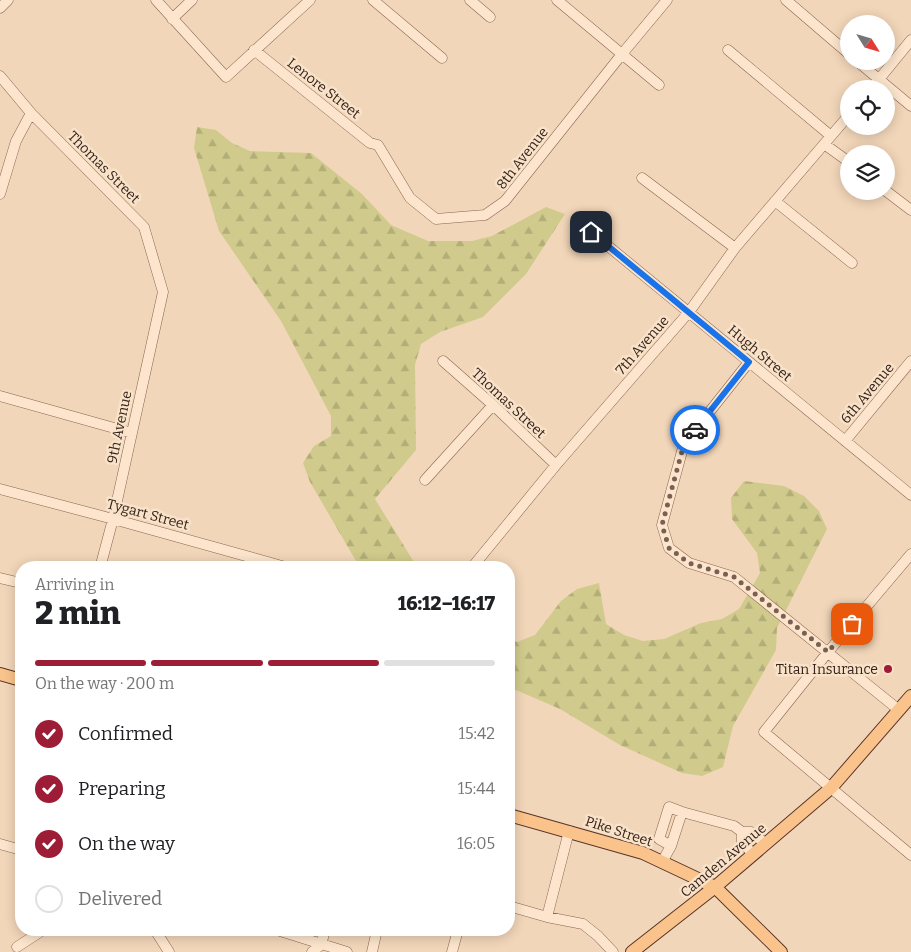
<!DOCTYPE html>
<html lang="en">
<head>
<meta charset="utf-8">
<style>
  :root { --surface:#fff; --page:#f2f2f2; --text:#202124; --muted:#757577; --line:#e0e0e0; --accent:#9d1d36 }
  body { margin:0; font-family:Bitter,serif; background:var(--page); color:var(--text); height:100vh; display:flex; flex-direction:column; font-size:19px; white-space:nowrap }
  * { box-sizing:border-box; margin:0 }
  p { font-size:16px; color:var(--muted) }
  .icon { flex:none; width:28px; height:28px; fill:none; stroke:currentColor; stroke-width:2; stroke-linecap:round; stroke-linejoin:round }
  .map { position:relative; flex:1; overflow:hidden }
  .sheet { position:absolute; left:15px; top:561px; width:500px; height:375px; display:flex; flex-direction:column; background:var(--surface); border-radius:20px; box-shadow:0 2px 12px #0003 }
  .sheet>* { flex:none }
  .needle { width:32px; rotate:127deg }
  .buttons { position:absolute; left:840px; top:15px; display:grid; gap:10px }
  .buttons a { display:grid; place-items:center; width:55px; height:55px; border-radius:50%; background:var(--surface); box-shadow:0 2px 12px #0003; font-size:25px }
  .pin { position:absolute; display:grid; place-items:center; width:42px; height:42px; color:#fff; margin:-21px; border-radius:10px; box-shadow:0 2px 8px #0006 }
  .courier { position:absolute; display:grid; place-items:center; width:50px; height:50px; margin:-25px; border:4px solid #1a73e8; border-radius:50%; background:#fff; color:#222; box-shadow:0 1px 6px #0007 }
  .headline em { font-style:normal; font-weight:800 }
  .headline div { display:flex; flex-direction:column-reverse }
  .headline { display:flex; align-items:center; justify-content:space-between; height:85px; padding:0 20px }
  h1 { font-size:32px; font-weight:800; line-height:38px }
  .bar { display:grid; grid-template-columns:repeat(4,1fr); gap:8px 5px; align-content:center; height:60px; padding:0 20px }
  .bar i { height:6px; border-radius:4px; background:var(--line) }
  .bar .selected { background:var(--accent) }
  .bar p { grid-column:span 4 }
  ol { padding:0 20px; list-style:none }
  li { display:flex; align-items:center; gap:15px; height:55px }
  li p { margin-inline-start:auto }
  li .icon { padding:5px; border-radius:50%; background:var(--accent); color:#fff; stroke-width:4 }
  li:last-child { color:var(--muted) }
  li i { width:28px; height:28px; border:2px solid var(--line); border-radius:50% }
  .map>svg:first-child { display:block }
</style>
</head>
<body>
<div class="map">
<svg width="911" height="952" viewBox="0 0 911 952">
  <defs>
    <pattern id="forest-firs" width="22" height="20" patternUnits="userSpaceOnUse" patternTransform="scale(1.25)"><rect width="22" height="20" fill="#d0cb8c"/><path d="M5 1l3.5 6h-7zM16 11l3.5 6h-7z" fill="#b3ae78"/></pattern>
  </defs>
  <rect width="100%" height="100%" fill="#f2d6b9"/>
  <path fill="url(#forest-firs)" d="M197 127 216 130 232 143 250 151 311 153 362 194 391 225 428 241H472L492 236 546 207 565 214 526 274 483 317 440 332 421 344 415 365 416 450 375 499 417 567H361L356 561 310 482 303 463 314 446 331 436V416L281 321 219 231 194 148Z
    M744 481 784 486 804 496 819 511 827 529 777 628 776 650 733 726 723 767 702 776 682 773 620 745 560 709 509 687V639L517 642 535 635 561 601 577 589 599 583 606 624 624 635 643 641 664 639 701 623 722 619 739 609 760 573 757 553 732 519 731 498Z"/>
  <g fill="none" stroke-linecap="round" stroke-linejoin="round">
    <g stroke="#896552" stroke-width="11">
      <path id="minor" d="M156 0 226 77 310 0
        M373 0 442 58
        M470 0 490 17
        M557 0 659 85
        M786 0 849 54
        M0 8 8 0
        M172 19 192 0
        M254 50 370 143 378 145 410 198 436 219 485 215 505 201 622 54 667 0
        M728 50 831 136
        M857 61 911 106
        M0 76 31 113 144 227 163 292 113 519 100 568
        M871 89 911 40
        M824 144 849 162
        M642 178 735 248
        M886 191 911 210
        M0 194 16 141 31 113
        M775 201 852 263
        M591 232 911 495
        M443 361 493 405 556 465
        M749 362 684 444 662 525 669 548 689 563 734 577 899 710
        M0 396 132 433
        M845 441 911 361
        M425 480 493 405
        M0 489 113 519 289 568
        M911 554 828 652 764 732 911 855
        M475 568 474 565 556 465 689 312 735 248 849 115
        M0 578 21 583
        M682 812 734 826 742 832H751L766 844
        M742 832V841L753 855
        M0 844 21 850
        M662 862 671 846 682 812 669 807 659 839 671 846
        M509 906 547 917 583 924 598 936 613 952
        M547 917 569 831
        M155 930 169 952
        M277 930 347 952
        M17 947 43 930
        M312 952 321 945 325 930
        M372 952 377 930
        M452 952 458 930"/>
    </g>
    <g stroke="#563428" stroke-width="14">
      <path id="major" d="M0 674 21 680
        M509 815 643 853 715 887 781 952
        M632 952 715 887 831 788 911 696"/>
    </g>
    <use href="#minor" stroke="#fce5cc" stroke-width="10"/>
    <use href="#major" stroke="#fac38b" stroke-width="12"/>
  </g>
  <g fill="none" stroke-linecap="round" stroke-linejoin="round">
    <path stroke="#786151" stroke-width="5" stroke-dasharray="0 9" d="M695 430 684 444 662 525 669 548 689 563 734 577 828 652 852 624"/>
    <path stroke="#1a73e8" stroke-width="6" d="M591 232 749 362 695 430"/>
  </g>
  <circle fill="#9d1d36" stroke="#f8e2c9" stroke-width="2" cx="888" cy="669" r="5"/>
  <g text-anchor="middle" stroke-width="5" stroke-linejoin="round" paint-order="stroke">
    <g font-size="14" fill="#362219" stroke="#f8e2c9">
      <text transform="translate(324 88) rotate(38)" y="5">Lenore Street</text>
      <text transform="translate(522 158) rotate(-52)" y="5">8th Avenue</text>
      <text transform="translate(104 167) rotate(45)" y="5">Thomas Street</text>
      <text transform="translate(642 345) rotate(-49)" y="5">7th Avenue</text>
      <text transform="translate(760 353) rotate(40)" y="5">Hugh Street</text>
      <text transform="translate(867 393) rotate(-50)" y="5">6th Avenue</text>
      <text transform="translate(509 403) rotate(43)" y="5">Thomas Street</text>
      <text transform="translate(119 427) rotate(-78)" y="5">9th Avenue</text>
      <text transform="translate(148 514) rotate(15)" y="5">Tygart Street</text>
      <text transform="translate(619 831) rotate(18)" y="5">Pike Street</text>
      <text transform="translate(723 860) rotate(-40)" y="5">Camden Avenue</text>
    </g>
    <g font-size="14" fill="#362219" stroke="#f8e2c9" text-anchor="end">
      <text x="878" y="674">Titan Insurance</text>
    </g>
  </g>
</svg>
<div class="buttons">
<a><svg class="needle" viewBox="-14 -14 28 28"><path d="M0-13l5 13h-10z" fill="#e53935"/><path d="M0 13l5-13h-10z" fill="#757577"/></svg></a>
<a><svg class="icon" aria-label="locate" viewBox="0 0 24 24"><circle cx="12" cy="12" r="6"/><path d="M12 2v4M12 18v4M2 12h4M18 12h4"/></svg></a>
<a><svg class="icon" aria-label="layers" viewBox="0 0 24 24"><path d="M12 4l9 5-9 5-9-5zM3 14l9 5 9-5"/></svg></a>
</div>
<div class="pin" style="left:852px;top:624px;background:#ea580c"><svg class="icon" aria-label="bag" viewBox="0 0 24 24"><path d="M5 8h14l-1 12H6zM9 8a3 3 0 0 1 6 0"/></svg></div>
<div class="pin" style="left:591px;top:232px;background:#1f2937"><svg class="icon" aria-label="home" viewBox="0 0 24 24"><path d="M3 11l9-7 9 7M6 9v11h12V9"/></svg></div>
<div class="courier" style="left:695px;top:430px"><svg class="icon" aria-label="car" viewBox="0 0 24 24"><path d="M5 17H2v-5l4-1 3-4h7l3 4 3 1v5h-3M9 17h6M6 11h13"/><circle cx="7" cy="17" r="2"/><circle cx="17" cy="17" r="2"/></svg></div>
<section class="sheet">
<div class="headline"><div><h1>2 min</h1><p>Arriving in</p></div><em>16:12–16:17</em></div>
<div class="bar"><i class="selected"></i><i class="selected"></i><i class="selected"></i><i></i><p>On the way · 200 m</p></div>
<ol>
<li><svg class="icon" aria-label="check" viewBox="0 0 24 24"><path d="M5 12l5 5 9-10"/></svg>Confirmed<p>15:42</p></li>
<li><svg class="icon" aria-label="check" viewBox="0 0 24 24"><path d="M5 12l5 5 9-10"/></svg>Preparing<p>15:44</p></li>
<li><svg class="icon" aria-label="check" viewBox="0 0 24 24"><path d="M5 12l5 5 9-10"/></svg>On the way<p>16:05</p></li>
<li><i></i>Delivered</li>
</ol>
</section>
</div>
</body>
</html>
